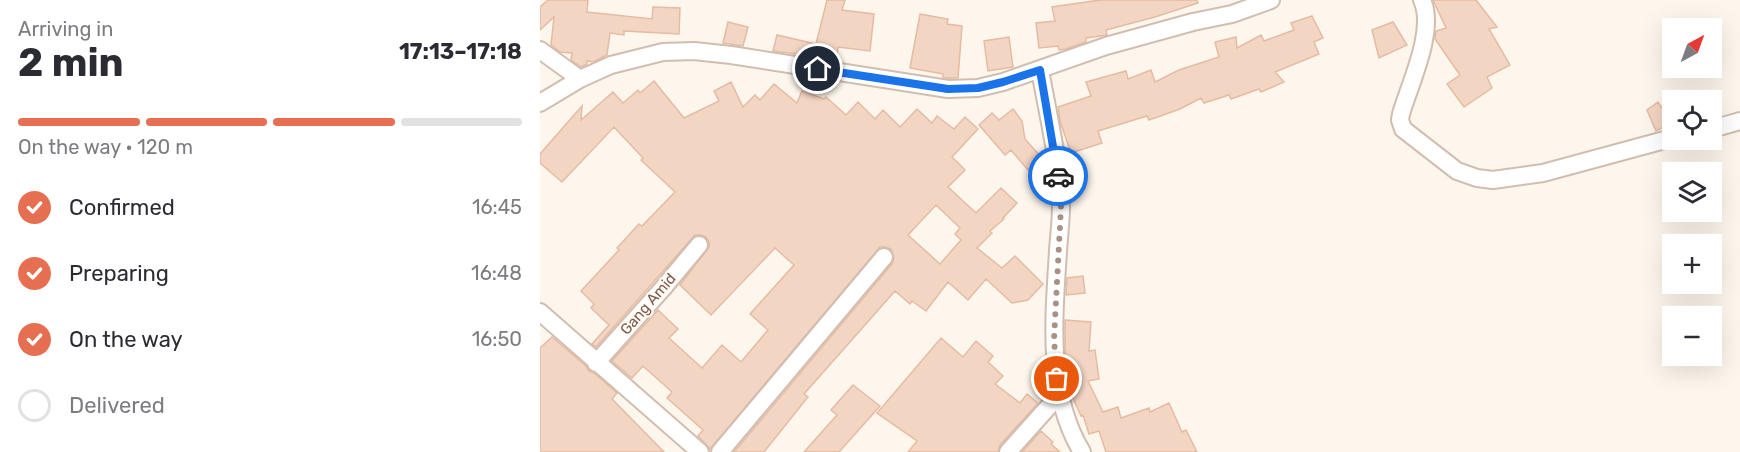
<!DOCTYPE html>
<html lang="en">
<head>
<meta charset="utf-8">
<style>
  :root { --surface:#fff; --page:#f7f7f7; --text:#2b2b33; --muted:#7c7c81; --line:#e1e1e2; --accent:#e76f51 }
  body { margin:0; font-family:Rubik,sans-serif; background:var(--page); color:var(--text); height:100vh; display:flex; flex-direction:column; font-size:22px; white-space:nowrap }
  * { box-sizing:border-box; margin:0 }
  p { font-size:20px; color:var(--muted) }
  .icon { flex:none; width:33px; height:33px; fill:none; stroke:currentColor; stroke-width:2; stroke-linecap:round; stroke-linejoin:round }
  .map { position:relative; flex:1; overflow:hidden }
  .sheet { display:flex; flex-direction:column; background:var(--surface); width:540px }
  .sheet>* { flex:none }
  .needle { width:39px; rotate:41deg }
  .controls { position:absolute; left:1122px; top:18px; display:grid; gap:12px }
  .controls a { display:grid; place-items:center; width:60px; height:60px; border-radius:0px; background:var(--surface); box-shadow:0 6px 24px #0002; font-size:30px }
  .pin { position:absolute; display:grid; place-items:center; width:51px; height:51px; color:#fff; margin:-26px; border:3px solid #fff; border-radius:50%; box-shadow:0 2px 6px #0007 }
  .courier { position:absolute; display:grid; place-items:center; width:60px; height:60px; margin:-30px; border:4px solid #1a73e8; border-radius:50%; background:#fff; color:#222; box-shadow:0 2px 8px #0007 }
  .head em { font-style:normal; font-weight:700 }
  .head div { display:flex; flex-direction:column-reverse }
  .head { display:flex; align-items:center; justify-content:space-between; height:102px; padding:0 18px }
  h1 { font-size:39px; font-weight:700; line-height:45px }
  .bar { display:grid; grid-template-columns:repeat(4,1fr); gap:9px 6px; align-content:center; height:72px; padding:0 18px }
  .bar i { height:8px; border-radius:4px; background:var(--line) }
  .bar .current { background:var(--accent) }
  .bar p { grid-column:span 4 }
  ol { padding:0 18px; list-style:none }
  li { display:flex; align-items:center; gap:18px; height:66px }
  li p { margin-inline-start:auto }
  li .icon { padding:6px; border-radius:50%; background:var(--accent); color:#fff; stroke-width:4 }
  li:last-child { color:var(--muted) }
  li i { width:33px; height:33px; border:3px solid var(--line); border-radius:50% }
  main { display:flex; flex:1; min-height:0 }
  .map>svg:first-child { display:block }
</style>
</head>
<body>
<main>
<section class="sheet">
<div class="head"><div><h1>2 min</h1><p>Arriving in</p></div><em>17:13–17:18</em></div>
<div class="bar"><i class="current"></i><i class="current"></i><i class="current"></i><i></i><p>On the way · 120 m</p></div>
<ol>
<li><svg class="icon" aria-label="check" viewBox="0 0 24 24"><path d="M5 12l5 5 9-10"/></svg>Confirmed<p>16:45</p></li>
<li><svg class="icon" aria-label="check" viewBox="0 0 24 24"><path d="M5 12l5 5 9-10"/></svg>Preparing<p>16:48</p></li>
<li><svg class="icon" aria-label="check" viewBox="0 0 24 24"><path d="M5 12l5 5 9-10"/></svg>On the way<p>16:50</p></li>
<li><i></i>Delivered</li>
</ol>
</section>
<div class="map">
<svg width="1200" height="452" viewBox="0 0 1200 452">
  <rect width="100%" height="100%" fill="#fdf6ec"/>
  <path fill="#f3d5c3" stroke="#e6bba3" stroke-width="1.5" fill-rule="evenodd" d="M8 0H48L47 12 112 19 113 7 140 8 139 34 84 31V35L70 33 67 55 53 62 47 61V64L41 67 31 60 32 53 20 52 11 45 14 17 0 30V7Z
    M287 0H305L302 10 334 14 330 51 298 47 297 59 233 51 237 35 276 44Z
    M560 0H657L658 3 615 17 566 30 567 35 546 38V42L526 49 519 50 518 46 499 48 496 23 515 21 512 7Z
    M893 0H936L957 27 949 29 970 65 947 77 952 88 924 107 907 84 920 75 895 39 896 31 906 28Z
    M380 14 408 19 407 24 422 26 418 78H403V74L370 68Z
    M772 16 783 38 774 42 779 54 735 72 744 82 721 92 719 89 691 99 689 95 664 103 661 98 640 109 609 120 607 116 558 131 562 143 531 153 520 121 518 107 551 96 546 82 586 71 588 79 611 70 615 82 639 70 679 57 675 42 696 37 697 48 721 35 724 41 754 30 751 23Z
    M188 22 208 27 203 46 183 43Z
    M853 22 867 45 839 58 832 30Z
    M469 37 473 67 448 71 444 41Z
    M114 81 144 118 179 101 174 91 191 82 203 107 215 95 220 100 234 84 257 103 262 91 284 99 286 97 306 115 318 102 335 119 343 110 360 127 377 109 392 123 397 116 414 129 425 117 438 129 412 157 425 170 408 187 436 213 461 188 477 203 463 218 464 219 450 231 452 233 437 248 462 268 475 256 503 284 488 300 472 303 446 279 428 300 408 282 386 311 372 301 370 304 355 291 264 394 268 397 224 452H194L352 264 354 258 351 249 345 247H340L170 449 158 436 163 430 127 398 132 392 103 366 92 378 72 361 118 310 138 329 129 338 162 368 182 345 201 362 228 330 210 314 254 265 235 248 171 315 140 285 169 247V242L166 237 161 235H155L56 347 52 344 69 325 51 308 54 304 41 291 79 250 77 248 99 224 102 226 135 192 101 160 103 158 74 127 22 182 0 163V154L42 106 41 120 73 92 83 103 98 90 100 93ZM396 205 420 228 415 234 421 240 400 264 368 235Z
    M1118 102 1131 123 1116 131 1107 110Z
    M473 109 482 121 485 139 502 158 488 170 471 150 465 155 439 125 452 113 459 120Z
    M543 276 545 293 526 295 527 278Z
    M525 320 551 322 549 351 555 350 559 379 548 381 563 412 578 407 581 418 609 408 610 412 629 403 642 432 646 430 657 452H566L559 431 549 434 543 415 541 416 531 394 525 353Z
    M12 337 46 366 49 371 54 373 77 393 72 399 124 452H0V348Z
    M401 338 423 357 436 341 453 356 448 362 463 376 455 384 480 403 487 394 498 403 460 445 458 452H368L377 441 337 413Z
    M313 385 340 406 299 452H264L297 415 291 410Z
    M501 431 513 442 511 444 520 452H482Z"/>
  <g fill="none" stroke-linecap="round" stroke-linejoin="round">
    <g stroke="#d1beb0" stroke-width="20">
      <path id="street" d="M882 0C896 30 870 83 861 114L860 120 863 129 917 171 937 178 953 180 1003 173 1132 138
        M0 50 40 79
        M500 70C508 115 519 160 521 206 521 221 519 236 518 251 514 317 506 393 542 452
        M0 103 40 79 71 65 123 52 154 51 191 55 408 89 438 88 463 82 566 46 653 22 692 14 731 0
        M1172 129 1200 121
        M0 312 160 452
        M56 363 124 287 159 245
        M180 452 344 257
        M468 452 519 395"/>
    </g>
    <use href="#street" stroke="#fff" stroke-width="16"/>
  </g>
  <g fill="none" stroke-linecap="round" stroke-linejoin="round">
    <path stroke="#a89285" stroke-width="6" stroke-dasharray="0 10.8" d="M517 379 514 339 521 207 518 176"/>
    <path stroke="#1a73e8" stroke-width="8" d="M278 69 408 89 438 88 463 82 500 70 518 176"/>
  </g>
  <g text-anchor="middle" stroke-width="4.5" stroke-linejoin="round" paint-order="stroke">
    <g font-size="15" fill="#7a5c4d" stroke="#fffaf3">
      <text transform="translate(108 304) rotate(-49)" y="5">Gang Amid</text>
    </g>
  </g>
</svg>
<div class="controls">
<a><svg class="needle" viewBox="-14 -14 28 28"><path d="M0-13l5 13h-10z" fill="#e53935"/><path d="M0 13l5-13h-10z" fill="#7c7c81"/></svg></a>
<a><svg class="icon" aria-label="locate" viewBox="0 0 24 24"><circle cx="12" cy="12" r="6"/><path d="M12 2v4M12 18v4M2 12h4M18 12h4"/></svg></a>
<a><svg class="icon" aria-label="layers" viewBox="0 0 24 24"><path d="M12 4l9 5-9 5-9-5zM3 14l9 5 9-5"/></svg></a>
<a>+</a>
<a>−</a>
</div>
<div class="pin" style="left:517px;top:379px;background:#ea580c"><svg class="icon" aria-label="bag" viewBox="0 0 24 24"><path d="M5 8h14l-1 12H6zM9 8a3 3 0 0 1 6 0"/></svg></div>
<div class="pin" style="left:278px;top:69px;background:#1f2937"><svg class="icon" aria-label="home" viewBox="0 0 24 24"><path d="M3 11l9-7 9 7M6 9v11h12V9"/></svg></div>
<div class="courier" style="left:518px;top:176px"><svg class="icon" aria-label="car" viewBox="0 0 24 24"><path d="M5 17H2v-5l4-1 3-4h7l3 4 3 1v5h-3M9 17h6M6 11h13"/><circle cx="7" cy="17" r="2"/><circle cx="17" cy="17" r="2"/></svg></div>
</div>
</main>
</body>
</html>
